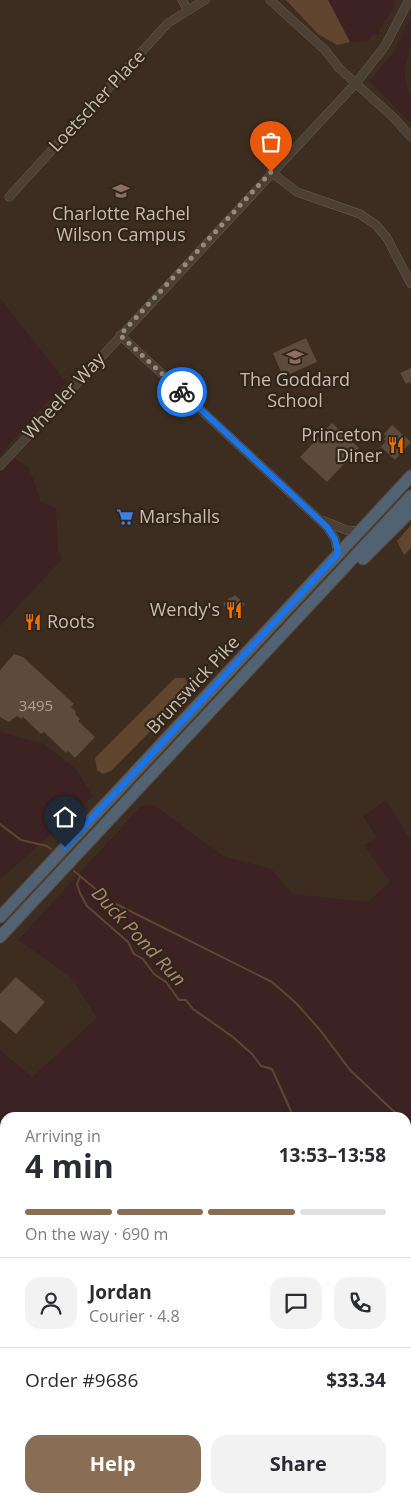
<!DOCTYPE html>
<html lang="en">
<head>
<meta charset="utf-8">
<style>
  :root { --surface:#fff; --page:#f2f2f3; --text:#2b2b33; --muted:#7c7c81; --line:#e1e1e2; --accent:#8a6d55 }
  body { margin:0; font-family:"Open Sans",sans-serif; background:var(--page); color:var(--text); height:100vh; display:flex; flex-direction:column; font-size:19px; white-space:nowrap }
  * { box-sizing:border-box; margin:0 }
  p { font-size:16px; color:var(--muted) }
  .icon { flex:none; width:28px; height:28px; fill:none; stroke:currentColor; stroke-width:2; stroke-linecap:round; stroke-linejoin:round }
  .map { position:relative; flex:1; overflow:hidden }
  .details { position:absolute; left:0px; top:1112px; width:411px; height:391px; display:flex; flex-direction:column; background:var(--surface); border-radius:15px 15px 0 0; box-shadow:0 2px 8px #0003 }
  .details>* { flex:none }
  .pin { position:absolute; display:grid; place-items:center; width:42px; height:42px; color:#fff; margin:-51px -21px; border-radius:50% 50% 50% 0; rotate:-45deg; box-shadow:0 0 5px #0007 }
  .pin .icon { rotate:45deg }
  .courier { position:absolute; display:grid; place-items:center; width:50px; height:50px; margin:-25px; border:4px solid #1a73e8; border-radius:50%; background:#fff; color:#222; box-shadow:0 1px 6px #0007 }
  .summary em { font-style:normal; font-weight:700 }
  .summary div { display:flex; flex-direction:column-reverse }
  .summary { display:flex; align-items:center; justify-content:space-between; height:85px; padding:0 25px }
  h1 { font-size:32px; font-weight:700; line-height:38px }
  .bar { display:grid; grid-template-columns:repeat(4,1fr); gap:8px 5px; align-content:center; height:60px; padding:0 25px }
  .bar i { height:6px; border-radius:4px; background:var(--line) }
  .bar .selected { background:var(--accent) }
  .bar p { grid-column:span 4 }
  .line { display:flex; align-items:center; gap:12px; padding:0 25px; border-top:1px solid var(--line) }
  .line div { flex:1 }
  .round { display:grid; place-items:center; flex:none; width:52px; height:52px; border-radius:15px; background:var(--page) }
  .primary-button { display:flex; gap:10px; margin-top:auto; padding:10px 25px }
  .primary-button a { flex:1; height:58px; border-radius:15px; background:var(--accent); color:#fff; font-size:20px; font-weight:700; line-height:58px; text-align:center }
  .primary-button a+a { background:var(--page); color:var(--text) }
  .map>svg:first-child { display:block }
</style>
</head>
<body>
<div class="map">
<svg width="411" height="1503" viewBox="0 0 411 1503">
  <rect width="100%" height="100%" fill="#3c2d20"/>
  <path fill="#3d2223" d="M328 0H395L393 10 383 23 378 35 373 34 368 41 350 42Z
    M411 17V47L405 67V77L411 101V123L369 81 394 52Z
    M0 298 66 382 0 455Z
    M11 456 29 468 41 502 56 508 58 551 62 559 0 626V467Z
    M0 732 44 744 75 768 93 796 0 880Z
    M386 800 411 841V1503H61L58 1499H406V1118H5V1489L0 1494V1050L32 1077 97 1018 71 977 18 940 141 806 154 805 223 856 271 869 293 894 368 902 390 882 364 845 377 838 363 816Z"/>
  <path fill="#60462f" d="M286 0H328L350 42 337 45 318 34Z
    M411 525V548L404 555 397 541Z
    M175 678H185L191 690 111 771 103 774 97 770 95 758Z"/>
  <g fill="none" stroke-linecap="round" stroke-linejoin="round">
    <path stroke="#60462f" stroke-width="2" d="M0 824 21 840 47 846 51 849
      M74 871 110 901 272 982 296 1003 320 1030 350 1070 401 1118
      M80 876 77 884 80 893 87 906 128 942 134 954 143 959 154 974 166 982 179 1000H186L193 1009 233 1037 252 1054 261 1066 272 1069 294 1118
      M406 1122 411 1126
      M406 1260H411"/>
  </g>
  <path fill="#5c4b3c" d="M306 338 317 362 283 377 273 353Z
    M411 368V382L406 384 400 373Z
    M332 423 359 448 327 482 300 457Z
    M392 425 411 442 395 460 381 447 386 441 384 439 386 436 384 434Z
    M235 595 245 604 235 616 223 604 230 597 231 598Z
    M14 654 23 657 74 704 71 707 76 712 75 714 80 719 78 721 95 737 75 758 68 751 66 753 44 732 41 734 23 717 21 719 17 716 9 722 0 717V670Z
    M16 977 45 1002 16 1034 0 1020V994Z"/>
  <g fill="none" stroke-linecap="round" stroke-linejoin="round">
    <g stroke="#6a5d52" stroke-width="9">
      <path id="minor" d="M182 0 188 10
        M270 0 325 50 339 68 394 118 411 137
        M271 172 297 192 360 214 376 225 387 238 411 284
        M9 197 168 23 205 0
        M120 335 327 527 335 539 338 554
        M0 466 356 83 385 46 409 0
        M324 521 346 530 360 531"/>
    </g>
    <g stroke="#574a3f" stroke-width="13">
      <path id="highway" d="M363 559 411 511
        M0 917 411 476
        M0 937 411 496"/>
    </g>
    <use href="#minor" stroke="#4c3f34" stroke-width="8"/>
    <use href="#highway" stroke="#516273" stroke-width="11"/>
  </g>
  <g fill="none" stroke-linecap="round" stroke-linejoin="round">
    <path stroke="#978a7d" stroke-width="5" stroke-dasharray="0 9" d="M182 392 120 335 271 172"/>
    <path stroke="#1a73e8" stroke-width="6" d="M65 847 338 554 335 539 327 527 182 392"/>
  </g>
  <defs>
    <g id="university-bare" transform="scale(1.35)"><path d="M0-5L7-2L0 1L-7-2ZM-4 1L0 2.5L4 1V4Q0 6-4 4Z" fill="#8d6e63" stroke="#31241a" stroke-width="2.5" paint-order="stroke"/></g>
    <g id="school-bare" transform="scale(1.35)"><path d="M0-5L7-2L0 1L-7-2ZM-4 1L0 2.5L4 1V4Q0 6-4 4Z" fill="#8d6e63" stroke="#31241a" stroke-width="2.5" paint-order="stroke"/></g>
    <g id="restaurant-bare" transform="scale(1.35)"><path d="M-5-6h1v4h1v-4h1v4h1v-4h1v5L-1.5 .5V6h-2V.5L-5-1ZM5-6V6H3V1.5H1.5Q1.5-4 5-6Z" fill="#e8710a" stroke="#31241a" stroke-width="2.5" paint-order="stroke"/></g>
    <g id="supermarket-bare" transform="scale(1.35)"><path d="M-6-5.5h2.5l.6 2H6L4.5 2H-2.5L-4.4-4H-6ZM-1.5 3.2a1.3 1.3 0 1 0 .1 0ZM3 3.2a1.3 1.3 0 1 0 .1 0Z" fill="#3f7fe0" stroke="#31241a" stroke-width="2.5" paint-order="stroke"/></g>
  </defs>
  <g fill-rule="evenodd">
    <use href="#university-bare" x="121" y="191"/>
    <use href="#school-bare" x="295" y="357"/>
    <use href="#restaurant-bare" x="396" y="445"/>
    <use href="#supermarket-bare" x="125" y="517"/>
    <use href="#restaurant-bare" x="234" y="610"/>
    <use href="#restaurant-bare" x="33" y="622"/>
  </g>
  <g text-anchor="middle" stroke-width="4.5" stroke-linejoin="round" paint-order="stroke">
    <g font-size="15" fill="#ada092">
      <text x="36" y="711">3495</text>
    </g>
    <g font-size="18" fill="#c8bcaf" stroke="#31241a">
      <text transform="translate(97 101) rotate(-47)" y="6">Loetscher Place</text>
      <text transform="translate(64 396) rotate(-47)" y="6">Wheeler Way</text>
      <text transform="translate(193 685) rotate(-47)" y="6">Brunswick Pike</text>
    </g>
    <g font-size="18" fill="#c8bcaf" stroke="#31241a">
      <text x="121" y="220">Charlotte Rachel<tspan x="121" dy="21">Wilson Campus</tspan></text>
      <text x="295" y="386">The Goddard<tspan x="295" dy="21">School</tspan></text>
      <text x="382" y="441" text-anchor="end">Princeton<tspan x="382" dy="21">Diner</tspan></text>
      <text x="139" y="523" text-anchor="start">Marshalls</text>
      <text x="220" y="616" text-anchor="end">Wendy's</text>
      <text x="47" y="628" text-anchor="start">Roots</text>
    </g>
    <g font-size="19" font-style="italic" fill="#ae8a6e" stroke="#31241a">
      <text transform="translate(139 936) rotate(47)" y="7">Duck Pond Run</text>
    </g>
  </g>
</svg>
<div class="pin" style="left:271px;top:172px;background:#ea580c"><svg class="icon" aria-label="bag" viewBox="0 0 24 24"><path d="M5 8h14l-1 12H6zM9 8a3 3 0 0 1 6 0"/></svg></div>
<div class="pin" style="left:65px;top:847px;background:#1f2937"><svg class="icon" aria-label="home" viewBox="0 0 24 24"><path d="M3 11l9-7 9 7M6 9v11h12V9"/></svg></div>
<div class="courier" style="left:182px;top:392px"><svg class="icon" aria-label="bike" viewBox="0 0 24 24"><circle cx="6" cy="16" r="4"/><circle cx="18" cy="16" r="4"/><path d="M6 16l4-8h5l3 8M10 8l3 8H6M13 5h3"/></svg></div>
<section class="details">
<div class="summary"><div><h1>4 min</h1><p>Arriving in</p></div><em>13:53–13:58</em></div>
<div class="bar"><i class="selected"></i><i class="selected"></i><i class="selected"></i><i></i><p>On the way · 690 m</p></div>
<div class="line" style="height:90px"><a class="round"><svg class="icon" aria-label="person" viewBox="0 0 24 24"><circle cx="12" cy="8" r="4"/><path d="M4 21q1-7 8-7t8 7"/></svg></a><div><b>Jordan</b><p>Courier · 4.8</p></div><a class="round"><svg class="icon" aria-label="chat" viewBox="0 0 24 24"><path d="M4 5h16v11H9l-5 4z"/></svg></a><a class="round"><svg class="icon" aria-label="phone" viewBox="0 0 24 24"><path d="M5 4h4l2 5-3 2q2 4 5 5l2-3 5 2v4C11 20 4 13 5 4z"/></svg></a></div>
<div class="line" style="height:65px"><div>Order #9686</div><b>$33.34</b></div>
<div class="primary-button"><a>Help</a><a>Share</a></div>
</section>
</div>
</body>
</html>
